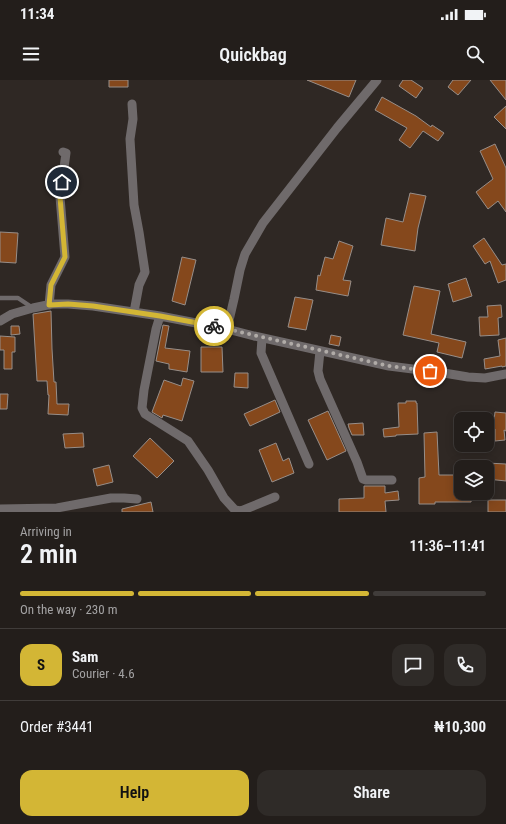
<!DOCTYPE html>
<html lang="en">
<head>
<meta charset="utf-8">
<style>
  :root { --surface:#231e1b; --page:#2f2b28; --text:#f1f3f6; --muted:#a3a2a3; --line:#403c3a; --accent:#d3b635 }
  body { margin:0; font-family:"Roboto Condensed",sans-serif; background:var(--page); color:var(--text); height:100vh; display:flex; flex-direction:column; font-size:15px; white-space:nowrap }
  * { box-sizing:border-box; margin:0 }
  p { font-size:13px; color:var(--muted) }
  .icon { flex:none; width:22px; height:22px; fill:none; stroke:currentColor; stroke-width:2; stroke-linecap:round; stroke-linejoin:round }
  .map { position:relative; height:432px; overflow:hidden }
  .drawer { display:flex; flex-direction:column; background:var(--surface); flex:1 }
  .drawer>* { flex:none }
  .tools { position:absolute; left:454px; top:332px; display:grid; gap:8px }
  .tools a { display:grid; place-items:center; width:40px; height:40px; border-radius:8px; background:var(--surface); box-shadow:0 2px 10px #0003,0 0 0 1px var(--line); font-size:20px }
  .pin { position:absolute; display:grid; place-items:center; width:34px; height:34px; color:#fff; margin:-17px; border:2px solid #fff; border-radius:50%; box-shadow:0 1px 4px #0007 }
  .courier { position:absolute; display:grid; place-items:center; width:40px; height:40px; margin:-20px; border:3px solid #d3b635; border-radius:50%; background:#fff; color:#222; box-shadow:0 1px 5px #0007 }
  .headline em { font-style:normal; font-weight:600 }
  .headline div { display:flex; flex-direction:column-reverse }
  .headline { display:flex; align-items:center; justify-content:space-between; height:68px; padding:0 20px }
  h1 { font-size:26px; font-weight:600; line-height:30px }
  .bar { display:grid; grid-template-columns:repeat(4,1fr); gap:6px 4px; align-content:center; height:48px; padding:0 20px }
  .bar i { height:5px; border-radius:3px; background:var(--line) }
  .bar .current { background:var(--accent) }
  .bar p { grid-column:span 4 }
  .line { display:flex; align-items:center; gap:10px; padding:0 20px; border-top:1px solid var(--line) }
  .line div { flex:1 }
  .round { display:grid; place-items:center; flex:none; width:42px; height:42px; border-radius:12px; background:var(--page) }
  .cta { display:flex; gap:8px; margin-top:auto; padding:8px 20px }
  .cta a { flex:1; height:46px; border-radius:12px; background:var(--accent); color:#111; font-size:16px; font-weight:600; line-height:46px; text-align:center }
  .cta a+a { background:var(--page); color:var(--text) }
  .status { display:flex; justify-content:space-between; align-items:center; height:28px; padding:0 20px; background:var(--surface); direction:ltr }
  .status svg { height:11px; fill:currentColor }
  header { display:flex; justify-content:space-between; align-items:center; height:52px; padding:0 20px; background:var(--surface); font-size:18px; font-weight:600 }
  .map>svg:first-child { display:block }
</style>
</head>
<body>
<div class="status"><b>11:34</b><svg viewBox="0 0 49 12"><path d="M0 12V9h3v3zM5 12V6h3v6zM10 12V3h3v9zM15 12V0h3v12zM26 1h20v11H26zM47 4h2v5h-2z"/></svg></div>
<header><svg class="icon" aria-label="menu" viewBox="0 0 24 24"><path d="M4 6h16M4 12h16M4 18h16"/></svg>Quickbag<svg class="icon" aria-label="search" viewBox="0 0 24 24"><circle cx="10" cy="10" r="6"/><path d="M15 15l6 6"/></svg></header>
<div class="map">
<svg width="506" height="432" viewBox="0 0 506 432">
  <rect width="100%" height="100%" fill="#2f2824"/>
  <path fill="#85481c" stroke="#978e89" d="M109 0H128V7H109Z
    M307 0H356L349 17Z
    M403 0H411L423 8 416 18 399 6Z
    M453 0H471L458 15 448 7Z
    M490 0H506V20Z
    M382 17 416 36 431 47 432 45 444 53 438 61 423 51 410 68 399 60 407 48 375 30Z
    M506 26V49L494 37Z
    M495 64 506 88V132L498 121 488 129 476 112 493 99 480 71Z
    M410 113 426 116 418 148 415 171 381 165 386 138 403 142Z
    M0 152 18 153 16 183 0 182Z
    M484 158 502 185 506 184V200L498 203 490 181 485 184 473 166Z
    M339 161 353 166 343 200 351 201 348 216 316 210 318 195 320 196 325 177 333 179Z
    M182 177 196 180 185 225 172 221Z
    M466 198 472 216 453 222 448 204Z
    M414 206 440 211 431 254 466 262 462 278 437 272 439 263 403 255Z
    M295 217 313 220 306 250 288 247Z
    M501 225 502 237 498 238 499 255 480 256 479 237H488L487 226Z
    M51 231 52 269 54 302H56L57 324H69L68 335 48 334 49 315H48L47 301H37L33 234Z
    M163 245 169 246 165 268 190 271 187 292 169 289V284L156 281Z
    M11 246H19L20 254 11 255Z
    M331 255 341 257 339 266 329 264Z
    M0 256 15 257V272H12V289H4V270H0Z
    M506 258V286L502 287V286L485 289 484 279 500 276 498 260Z
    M201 267H222L223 292H201Z
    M235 293H248V308L234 307Z
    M183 298 194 301 182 341 163 335 162 338 152 332 164 300 181 306Z
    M0 314H8L7 329H0Z
    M275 320 280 332 250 346 244 334Z
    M406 321H416V323H417L418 354 396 355V356L384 357 383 349 399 347 398 323H406Z
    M328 331 346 371 327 380 308 340Z
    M495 332 506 333V351L504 350 505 360 495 361V349H493Z
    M363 343 364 355H352L349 348 348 344Z
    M437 352 439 395H461V413H472L471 422H435V424H419V398L425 397 424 353Z
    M83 353 84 367 65 368 63 354Z
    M150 358 174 381 157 398 133 376Z
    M276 363 283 381 289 378 294 393 272 402 259 370Z
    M487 383 506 384V401L487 399Z
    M109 385 113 402 97 406 93 389Z
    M364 406H385V413L398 411 399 420 385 421 386 432H339V419L364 418Z
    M488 420H506V432H488Z
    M151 422 153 432H122V429Z"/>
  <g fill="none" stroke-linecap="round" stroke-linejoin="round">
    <path stroke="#6f6a6b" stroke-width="4.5" d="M0 218H18L33 228"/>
    <path stroke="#6f6a6b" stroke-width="9" d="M132 24 133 39 130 59 134 125 139 152 145 192 139 205 134 232
      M49 225 51 205 65 177 60 117 66 73 63 72
      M160 236 156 249 144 310 142 328 145 334 188 361 208 390 224 418 235 430 241 431 275 417
      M0 241 12 234 33 228 52 224H68L93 226 160 236 227 249 254 256 389 286 444 293 468 297 485 298 506 294
      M227 249 234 219 240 190 245 174 263 143 337 48 377 0
      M262 258 261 273 309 384
      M320 271 318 291 320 299 357 382 363 399 366 400H392
      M0 429 57 428 111 418H124L137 419"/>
  </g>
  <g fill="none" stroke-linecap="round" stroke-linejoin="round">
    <path stroke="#b0aba7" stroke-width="4" stroke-dasharray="0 7.2" d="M214 246 389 286 430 291"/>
    <path stroke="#d3b635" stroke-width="5" d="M62 102 60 117 65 177 51 205 49 225 68 224 93 226 160 236 214 246"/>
  </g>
</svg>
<div class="tools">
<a><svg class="icon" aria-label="locate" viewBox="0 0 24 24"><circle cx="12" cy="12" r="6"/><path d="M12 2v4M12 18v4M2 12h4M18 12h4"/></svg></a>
<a><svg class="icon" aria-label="layers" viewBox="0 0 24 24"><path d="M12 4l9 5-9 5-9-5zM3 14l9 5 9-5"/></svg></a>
</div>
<div class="pin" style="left:430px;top:291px;background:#ea580c"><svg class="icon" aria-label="bag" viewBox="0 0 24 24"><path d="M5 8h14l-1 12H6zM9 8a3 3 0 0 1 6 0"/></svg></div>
<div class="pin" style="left:62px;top:102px;background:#1f2937"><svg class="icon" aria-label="home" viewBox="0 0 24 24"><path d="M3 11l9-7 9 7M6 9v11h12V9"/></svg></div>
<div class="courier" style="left:214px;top:246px"><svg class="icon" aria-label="bike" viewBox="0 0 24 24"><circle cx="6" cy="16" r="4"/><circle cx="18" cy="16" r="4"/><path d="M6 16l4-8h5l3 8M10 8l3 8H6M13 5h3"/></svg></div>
</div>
<section class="drawer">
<div class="headline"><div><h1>2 min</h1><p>Arriving in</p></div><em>11:36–11:41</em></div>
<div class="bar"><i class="current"></i><i class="current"></i><i class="current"></i><i></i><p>On the way · 230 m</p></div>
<div class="line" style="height:72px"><b class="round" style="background:var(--accent);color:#111">S</b><div><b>Sam</b><p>Courier · 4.6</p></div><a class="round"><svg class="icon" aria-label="chat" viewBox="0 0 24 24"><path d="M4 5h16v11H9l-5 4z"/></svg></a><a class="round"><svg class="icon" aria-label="phone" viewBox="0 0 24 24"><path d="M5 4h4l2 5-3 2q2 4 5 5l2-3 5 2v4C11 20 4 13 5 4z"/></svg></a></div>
<div class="line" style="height:52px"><div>Order #3441</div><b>₦10,300</b></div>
<div class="cta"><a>Help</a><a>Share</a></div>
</section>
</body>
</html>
